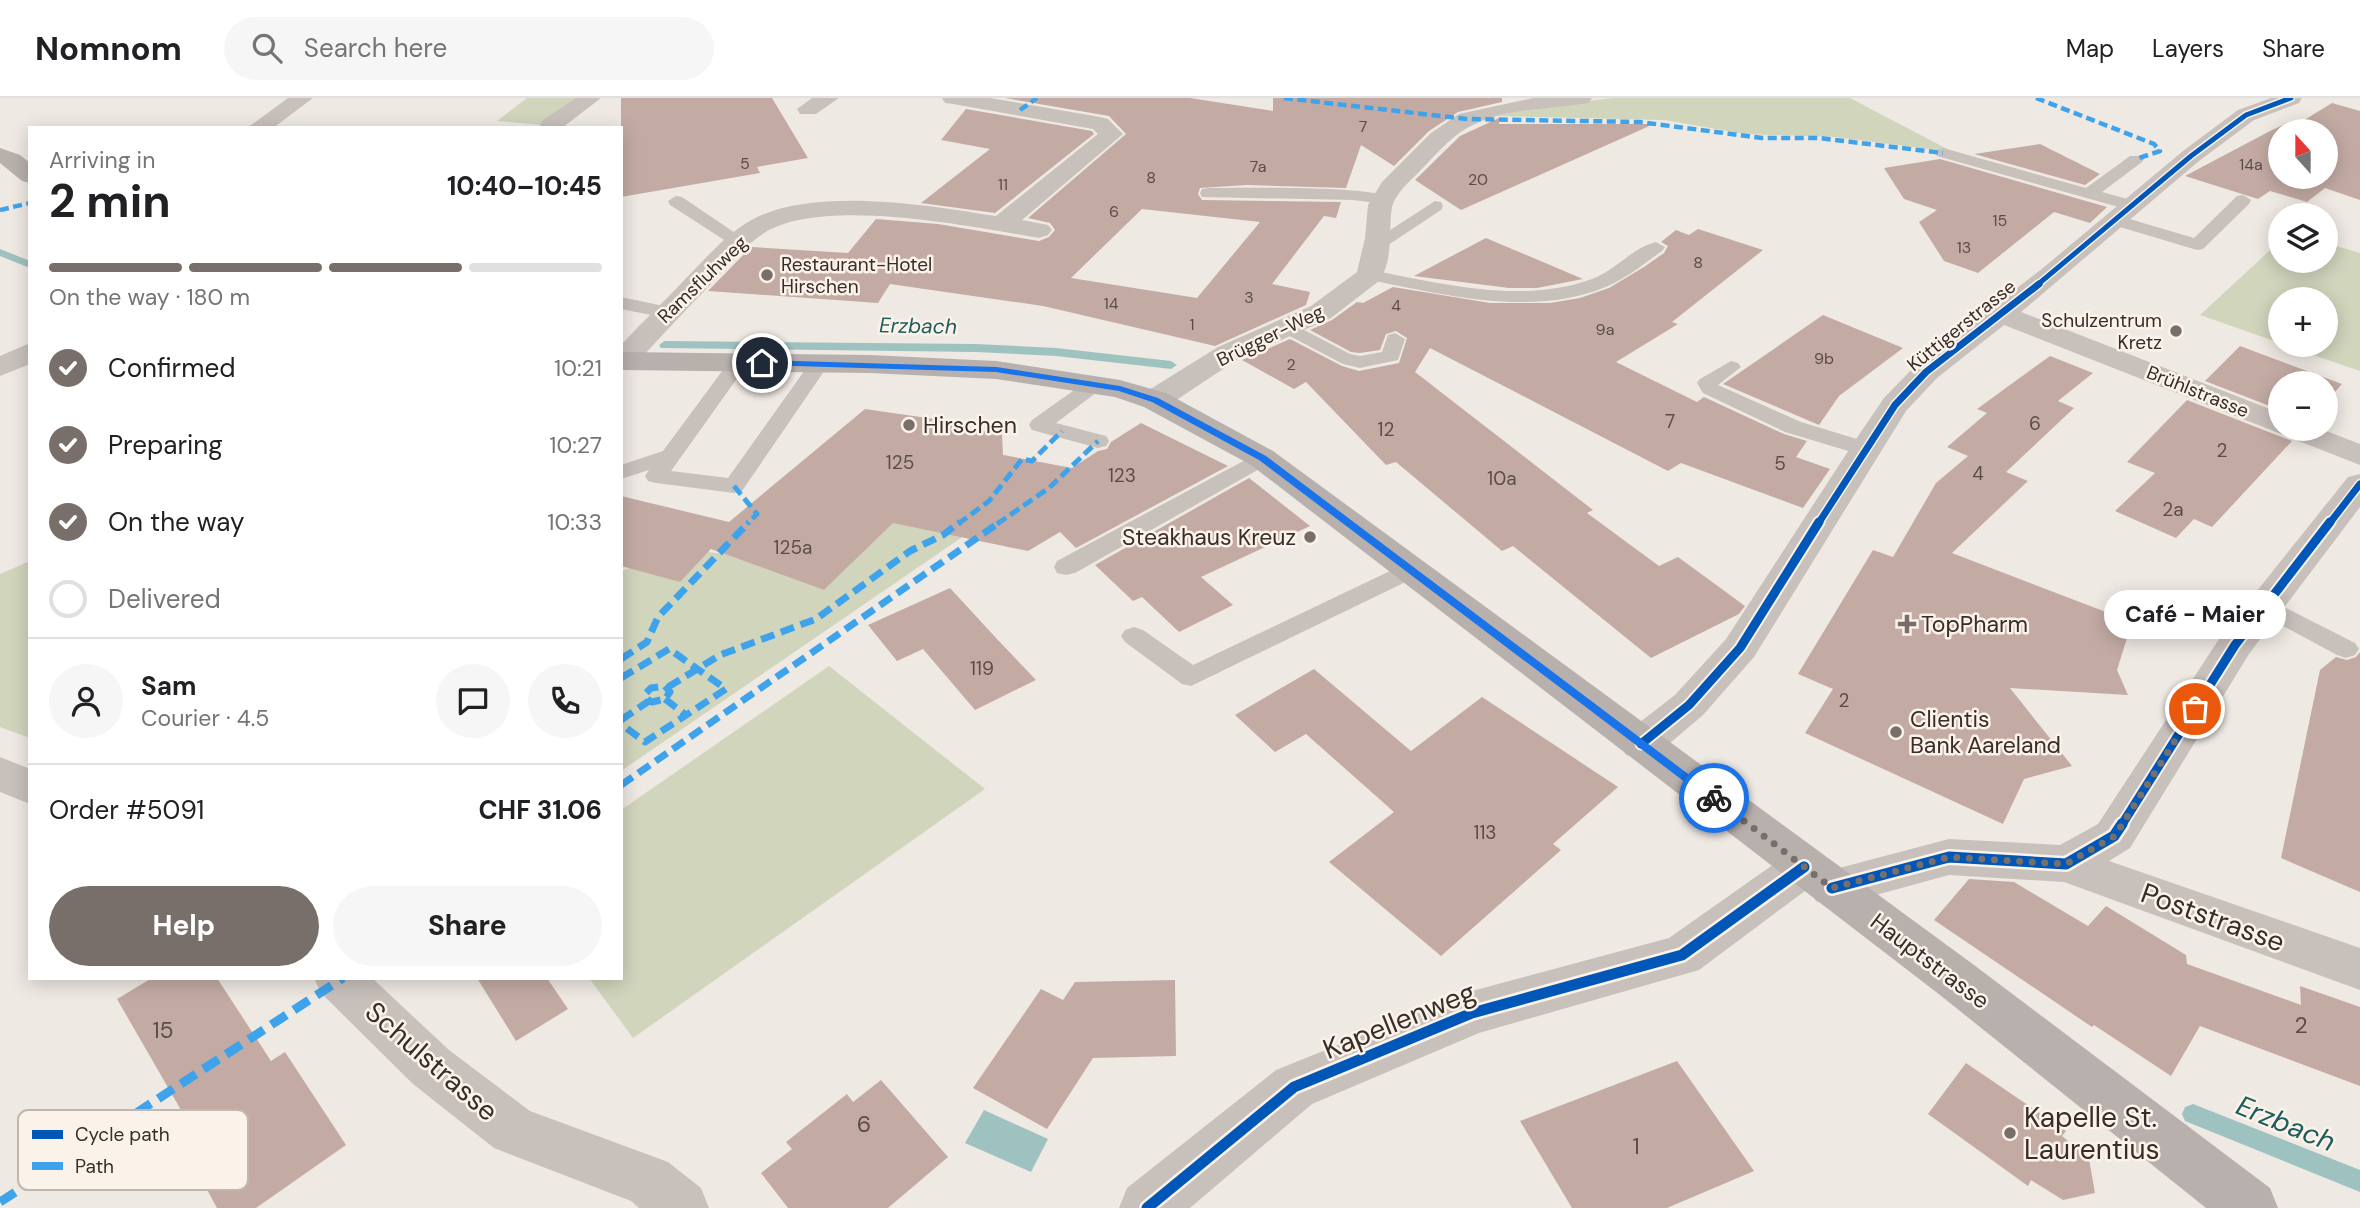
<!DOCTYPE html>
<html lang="en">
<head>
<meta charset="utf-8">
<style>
  :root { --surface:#fff; --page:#f6f6f6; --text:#202124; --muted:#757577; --line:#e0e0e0; --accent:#796f6a }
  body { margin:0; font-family:"DM Sans",sans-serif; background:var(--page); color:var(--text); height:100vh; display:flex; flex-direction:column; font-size:26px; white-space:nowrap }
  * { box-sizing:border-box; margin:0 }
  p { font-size:23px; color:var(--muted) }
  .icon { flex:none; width:38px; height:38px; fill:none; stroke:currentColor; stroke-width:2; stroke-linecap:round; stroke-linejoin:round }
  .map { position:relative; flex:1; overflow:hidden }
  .panel { position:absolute; left:28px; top:28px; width:595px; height:854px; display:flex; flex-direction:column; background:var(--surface); border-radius:0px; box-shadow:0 4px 18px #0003 }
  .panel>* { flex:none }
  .needle { width:46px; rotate:339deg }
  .controls { position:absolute; left:2268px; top:21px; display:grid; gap:14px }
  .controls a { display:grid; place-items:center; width:70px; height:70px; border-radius:50%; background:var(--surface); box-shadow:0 4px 18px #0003; font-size:35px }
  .pin { position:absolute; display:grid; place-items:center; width:60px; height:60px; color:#fff; margin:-30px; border:4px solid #fff; border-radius:50%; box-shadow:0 2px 7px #0007 }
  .courier { position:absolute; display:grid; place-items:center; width:70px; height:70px; margin:-35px; border:5px solid #1a73e8; border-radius:50%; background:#fff; color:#222; box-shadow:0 2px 9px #0007 }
  .bubble { position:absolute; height:49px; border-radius:24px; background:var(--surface); box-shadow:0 4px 18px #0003; font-size:23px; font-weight:700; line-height:49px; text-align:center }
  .summary em { font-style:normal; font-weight:700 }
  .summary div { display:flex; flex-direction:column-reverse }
  .summary { display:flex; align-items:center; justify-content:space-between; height:119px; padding:0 21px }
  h1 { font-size:46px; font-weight:700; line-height:52px }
  .bar { display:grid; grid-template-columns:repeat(4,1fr); gap:10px 7px; align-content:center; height:84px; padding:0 21px }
  .bar i { height:9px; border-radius:5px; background:var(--line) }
  .bar .selected { background:var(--accent) }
  .bar p { grid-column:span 4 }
  .line { display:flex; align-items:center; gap:18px; padding:0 21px; border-top:2px solid var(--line) }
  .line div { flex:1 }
  .round { display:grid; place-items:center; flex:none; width:74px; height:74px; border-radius:37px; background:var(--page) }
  ol { padding:0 21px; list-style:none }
  li { display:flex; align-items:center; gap:21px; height:77px }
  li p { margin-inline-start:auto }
  li .icon { padding:7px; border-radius:50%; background:var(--accent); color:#fff; stroke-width:4 }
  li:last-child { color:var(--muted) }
  li i { width:38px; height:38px; border:4px solid var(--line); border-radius:50% }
  .primary-button { display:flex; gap:14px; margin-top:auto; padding:14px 21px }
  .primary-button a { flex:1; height:80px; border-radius:42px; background:var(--accent); color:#fff; font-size:28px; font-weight:700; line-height:80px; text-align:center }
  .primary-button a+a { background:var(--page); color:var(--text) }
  header { display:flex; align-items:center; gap:42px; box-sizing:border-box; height:98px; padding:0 35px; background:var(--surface); border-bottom:2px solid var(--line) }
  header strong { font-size:33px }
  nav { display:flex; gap:38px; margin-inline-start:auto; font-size:24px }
  .search { width:490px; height:63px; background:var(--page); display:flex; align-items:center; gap:18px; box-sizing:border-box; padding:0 24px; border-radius:38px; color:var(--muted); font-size:26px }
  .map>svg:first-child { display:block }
</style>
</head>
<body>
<header>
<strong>Nomnom</strong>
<div class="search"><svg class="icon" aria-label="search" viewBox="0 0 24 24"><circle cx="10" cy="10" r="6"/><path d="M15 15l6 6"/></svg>Search here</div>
<nav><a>Map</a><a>Layers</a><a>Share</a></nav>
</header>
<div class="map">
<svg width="2360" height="1110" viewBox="0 0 2360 1110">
  <rect width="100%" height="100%" fill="#efe9e3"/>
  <path fill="#d1d5bc" d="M527 0H580L542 27 497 23Z
    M1612 0H1850L1953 54 1835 39 1745 36 1664 22 1497 18 1525 11Z
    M2280 143V163H2326V145L2360 155V273L2284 247H2326V201H2280V245L2200 217Z
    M1005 357 1063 370 621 673V473L630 470 680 483 708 454 725 456 824 492 850 467 883 420 986 383Z
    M30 463V640L0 629V476Z
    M829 568 985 691 633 940 589 880H621V712Z"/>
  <path fill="#9ec2c0" d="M984 1012 1048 1041 1031 1074 965 1045Z"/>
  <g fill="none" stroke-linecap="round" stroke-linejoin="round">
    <path fill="#9ec2c0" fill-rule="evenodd" d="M0 151 30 163V170L0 158Z
      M665 243 976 246 1056 250 1171 263 1177 267 1171 271 1056 258 976 254 661 250 659 247Z
      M2193 1006 2360 1072V1094L2185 1023 2182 1016 2185 1009Z"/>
  </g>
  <path fill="#c3aba4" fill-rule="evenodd" d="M621 0H772L808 60 757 69 760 75 621 99Z
    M1005 0H1190L1273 13V0H1502V4L1458 14 1429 33 1394 68 1361 47 1346 90 1247 87 1200 90 1198 96 1202 102 1341 104 1336 120 1324 118 1272 186 1310 194 1306 207 1215 248 1043 208 890 186 878 205 708 193 751 149 848 155 876 121 938 126 1039 143 1049 139 1055 132 1050 125 1028 120 1126 36 1109 18ZM1142 111 1260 124 1197 200 1071 180Z
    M2332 5 2360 13V102L2325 90 2307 104 2270 93 2258 101 2185 78 2272 32 2295 22 2301 24ZM2280 33H2326V79H2280Z
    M966 11 1092 33 1094 36 995 115 921 105 990 51 941 42Z
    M1499 20V26H1654L1461 112 1415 82 1460 38Z
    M2040 46 2100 76 2085 87 1974 56Z
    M1940 61 2107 109 2090 125 2054 114 1978 175 1944 163 1919 124 1937 112 1904 101 1884 70Z
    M1698 131 1763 152 1672 224 1678 226 1616 264 1697 304 1704 299 1784 336 1807 343 1796 359 1830 371 1803 410 1681 365 1668 373 1430 250 1415 274 1593 412 1587 415 1659 468 1678 459 1745 508 1739 516 1651 560 1513 448 1502 453 1396 364 1386 367 1306 284 1294 291 1242 262 1290 241 1342 268 1359 273 1399 265 1407 240 1396 233 1386 236 1380 252 1360 255 1351 254 1310 232 1332 222 1357 204 1363 205 1393 189 1490 205H1550L1580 200 1609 190 1644 169 1664 155 1668 148 1661 144 1676 132 1689 137Z
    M1486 140 1583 181 1537 190H1509L1414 178Z
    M1823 217 1903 250 1839 298 1819 327 1723 286Z
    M2240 248 2342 286 2326 304V285H2280V312L2205 283Z
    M2050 258 2093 275 2058 303 2074 310 2006 374 2028 383 1952 455 2132 524 2117 572 2128 597 2010 590 2072 668 2024 681 2003 726 1805 635 1833 591 1798 576 1873 452 1893 459 1936 385 1968 358 1947 349 1987 315 1977 311Z
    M2187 302 2292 343 2212 429 2194 421 2176 440 2115 413 2155 375 2127 364Z
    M865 311 962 325 959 329 1002 336 1003 357 1072 370 1098 353 1107 351 1111 344 1141 325 1228 368 1076 450 1060 434 1028 453 893 425 824 492 711 451 680 484 621 468V398L729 424Z
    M1249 380 1310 428 1201 479 1233 507 1179 534 1142 499 1133 503 1095 467Z
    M950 490 996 540 1036 582 975 612 923 551 897 563 868 527Z
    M2360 554V794L2281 760 2320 572 2336 559 2347 562 2356 559Z
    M1314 571 1411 653 1482 599 1618 689 1553 746 1561 752 1441 858 1329 764 1394 714 1306 636 1275 654 1235 617Z
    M1969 781 2014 784 2088 828 2106 808 2186 857 2187 866 2301 907 2300 888 2360 909V988L2200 928 2171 978 2094 927 2092 929 1934 822Z
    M152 880H217L271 963 285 954 346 1047 256 1110H217L172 1027 185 1019 117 901Z
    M477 880H547L568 911 516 943Z
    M1175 882 1176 958 1093 960 1047 1031 973 990 1041 891 1063 902 1075 884Z
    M1677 963 1754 1073 1667 1110H1572L1520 1023Z
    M1966 965 2066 1033 2062 1038 2089 1061 2095 1095 2063 1102 2031 1082 2028 1088 1928 1016Z
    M881 982 948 1059 888 1110H788L761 1075 792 1051 786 1044 847 996 853 1004Z"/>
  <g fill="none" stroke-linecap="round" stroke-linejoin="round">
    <path fill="#c8c0bb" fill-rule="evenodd" d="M1943 50 2086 90 2130 58H2142L2144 61 2142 64 2102 94 2139 104 2141 108 2133 113 1937 58 1935 55 1937 52Z
      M1208 90C1236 90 1379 87 1392 101L1384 106 1353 102 1202 99 1200 95 1202 91Z
      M2243 97 2251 102 2249 106 2203 151 2197 152 2110 126 2107 122 2116 117 2194 140 2237 98Z
      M676 98 682 99 747 143 744 147H732L670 107 668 103Z
      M1435 103 1441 104 1443 108 1441 112 1382 151 1376 152 1367 147Z
      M1656 144 1665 149 1662 153C1645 165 1628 179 1608 188 1534 220 1446 197 1370 182L1361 177 1370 172C1441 185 1521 207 1592 181 1615 173 1633 149 1656 144Z
      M621 199 673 210 676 214 666 220 621 211Z
      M1289 224 1350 256 1360 258 1382 254 1388 237 1395 235 1405 241 1398 262 1360 270 1343 266 1282 234 1279 230Z
      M738 259 745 261 748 265 671 373 728 380 812 262H826L829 266 742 393 734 395 656 385 648 383 645 378 649 372 621 381V367L663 353 731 261Z
      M1731 263 1738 265 1741 269 1718 287 1801 324 1873 346 1876 351 1873 356 1865 358 1785 334 1703 295 1697 285 1700 281Z
      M1094 281 1101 283 1104 287 1101 291 1056 325 1106 338 1109 343 1106 348 1098 350 1032 332 1029 327 1032 322 1087 283Z
      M1262 353 1270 355 1273 360 1270 365 1075 475 1066 477 1057 475 1054 469 1057 463Z
      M1411 463 1420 465 1423 471 1420 477 1191 588 1182 586 1125 544 1121 538 1125 532 1134 529 1143 532 1193 567Z
      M2266 500 2355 545 2359 551 2355 557 2346 560 2337 557 2257 514 2253 508 2257 502Z"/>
    <path fill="#c8c0bb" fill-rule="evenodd" d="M288 0H313L273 30H247Z
      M576 0H601L562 30H542L540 27 543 22Z
      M812 0H839L816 16H800L797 11Z
      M942 0H990L1100 19 1108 21 1123 36 1022 122 1048 127 1052 132 1048 137 1039 140C971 129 824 98 764 135 743 149 727 169 710 187 684 214 658 241 633 269L621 271V247C644 222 669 199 692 174 710 156 726 137 748 124 809 87 927 107 996 118L1098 36 1093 31 953 6 945 5Z
      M1533 0H1592L1589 5 1581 6C1547 11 1506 11 1475 26 1452 36 1435 58 1418 75 1409 84 1395 96 1392 109 1388 132 1394 162 1379 183L1331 220 1238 261 1166 309 1155 311 1144 309 1140 302 1144 295 1218 249 1311 208 1357 174 1365 140 1368 107 1382 84 1431 35 1459 16Z
      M2271 0H2302L2299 5 2254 22 2199 63 2021 214 2280 315V331H2321L2360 346V367L2004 227 1937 280 1906 313 1754 559 1703 617 1656 657 1641 661 1626 657 1620 646 1626 635 1675 597 1726 541 1854 344 1884 300 1915 268 2043 170 2183 53 2238 12Z
      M30 245V266L0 278V258Z
      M2360 376V409L2249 556 2130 750 2109 763 2360 850V892L2064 784 1949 777 1832 809 1816 803 1809 790 1699 872 1479 935 1312 1006 1190 1110H1119L1127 1090 1276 972 1472 893 1669 840 1788 756 1804 751 1820 756 1827 769 1824 774 1949 741 2060 747 2098 726 2221 538 2348 379Z
      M0 659 30 671V706L0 694Z
      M314 880H372L449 952 530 1013 668 1064 701 1090 709 1110H639L631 1103 494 1050 413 986 321 895Z"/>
    <path fill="#b8b0ac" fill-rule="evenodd" d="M0 50 20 57 30 65V85L22 83 0 65Z
      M621 254 870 257 996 263 1120 282 1166 295 1273 353 1974 867 2270 1090 2278 1110H2206L1940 897 1251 367 1144 309 1115 299 996 281 870 275 621 272Z"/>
    <path stroke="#3fa3eb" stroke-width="4.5" stroke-dasharray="9 4.5" stroke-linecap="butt" d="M1284 0 1467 21 1640 24 1762 40H1819L1943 55
      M2036 0 2154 46 2160 53 2136 61
      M1020 12 1037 0
      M0 112 30 105"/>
    <path stroke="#3fa3eb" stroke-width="5" stroke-dasharray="11 5" stroke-linecap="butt" d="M734 388 757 416 747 426
      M958 426 989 403 1022 361 1032 363 1062 333
      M997 426 1049 390 1098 343"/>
    <path stroke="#3fa3eb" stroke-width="7" stroke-dasharray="14 7" stroke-linecap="butt" d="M621 561 647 544 658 519 749 424
      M621 580 669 551 726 591 645 644 621 626
      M665 588 670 594 665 601 652 604 647 601 646 595 651 590Z
      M668 589 720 557 816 521 910 453 943 437 960 424
      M665 601 686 617
      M621 622 649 603
      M621 687 1000 424"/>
    <path stroke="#3fa3eb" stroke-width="9" stroke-dasharray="18 9" stroke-linecap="butt" d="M0 1104 343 880"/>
    <g stroke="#fbf2ea" stroke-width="8">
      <path id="cycleway-far3" d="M2036 188 2191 58 2246 17 2291 0"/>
    </g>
    <g stroke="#fbf2ea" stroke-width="10">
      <path id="cycleway-far2" d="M1818 426 1895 307 1926 274 2039 186
        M2329 426 2360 386"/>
    </g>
    <g stroke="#fbf2ea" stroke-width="13">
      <path id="cycleway-far1" d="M1641 646 1689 607 1740 550 1819 424
        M2121 728 2235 547 2330 424"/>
    </g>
    <g stroke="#fbf2ea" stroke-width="16">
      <path id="cycleway" d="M1832 790 1949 759 2066 766 2114 738 2122 726
        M1147 1110 1294 989 1472 915 1682 857 1804 769"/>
    </g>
    <use href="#cycleway-far3" stroke="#0057b8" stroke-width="5"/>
    <use href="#cycleway-far2" stroke="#0057b8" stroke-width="7"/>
    <use href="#cycleway-far1" stroke="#0057b8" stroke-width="9"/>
    <use href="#cycleway" stroke="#0057b8" stroke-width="11"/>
  </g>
  <path fill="#1a73e8" d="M762 262 996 269 1120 288 1158 300 1266 358 1720 700 1718 703H1710L1259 362 1152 304 1119 293 996 274 759 267V263Z"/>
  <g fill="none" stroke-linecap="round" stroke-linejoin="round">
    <path stroke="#796f6a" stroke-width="7" stroke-dasharray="0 12.6" d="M1714 700 1832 790 1949 759 2066 766 2115 738 2195 611"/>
  </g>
  <g fill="#796f6a" stroke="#fbf2ea" stroke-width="2.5">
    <circle cx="767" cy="177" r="7"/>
    <circle cx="2176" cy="233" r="7"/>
    <circle cx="909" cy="327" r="7"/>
    <circle cx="1310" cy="439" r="7"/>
    <path d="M1903.5 515.5h7v7h7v7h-7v7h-7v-7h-7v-7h7z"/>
    <circle cx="1896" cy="634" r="7"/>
    <circle cx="2010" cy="1035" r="7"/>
  </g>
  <g text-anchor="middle" stroke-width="5" stroke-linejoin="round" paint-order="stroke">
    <g font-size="16" fill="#5c4c48">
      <text x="1363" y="34">7</text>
      <text x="745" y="71">5</text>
      <text x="2251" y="72">14a</text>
      <text x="1258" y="74">7a</text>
      <text x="1151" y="85">8</text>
      <text x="1478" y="87">20</text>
      <text x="1003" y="92">11</text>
      <text x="1114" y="119">6</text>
      <text x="2000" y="128">15</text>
      <text x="1964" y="155">13</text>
      <text x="1698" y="170">8</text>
      <text x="1249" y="205">3</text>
      <text x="1111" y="211">14</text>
      <text x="1396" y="213">4</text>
      <text x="1192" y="232">1</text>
      <text x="1605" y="237">9a</text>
      <text x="1824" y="266">9b</text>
      <text x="1291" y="272">2</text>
    </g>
    <g font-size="19" fill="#392d29" stroke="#fbf2ea" text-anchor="start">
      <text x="781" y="173">Restaurant-Hotel<tspan x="781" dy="22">Hirschen</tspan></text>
      <text x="2162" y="229" text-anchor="end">Schulzentrum<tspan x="2162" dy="22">Kretz</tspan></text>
    </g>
    <g font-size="19" fill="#392d29" stroke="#fbf2ea">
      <text transform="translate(702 181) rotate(-44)" y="7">Ramsfluhweg</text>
      <text transform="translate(1961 227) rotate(-39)" y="7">Küttigerstrasse</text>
      <text transform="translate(1270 237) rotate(-26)" y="7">Brügger-Weg</text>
      <text transform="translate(2198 293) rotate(22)" y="7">Brühlstrasse</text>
    </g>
    <g font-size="19" fill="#5c4c48">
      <text x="1670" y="330">7</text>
      <text x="2035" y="332">6</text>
      <text x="1386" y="338">12</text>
      <text x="2222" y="359">2</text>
      <text x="900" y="371">125</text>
      <text x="1780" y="372">5</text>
      <text x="1978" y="382">4</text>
      <text x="1122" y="384">123</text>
      <text x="1502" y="387">10a</text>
      <text x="2173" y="418">2a</text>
      <text x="793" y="456">125a</text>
      <text x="982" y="577">119</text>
      <text x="1844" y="609">2</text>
      <text x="1485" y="741">113</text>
    </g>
    <g font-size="21" font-style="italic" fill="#1c5d5d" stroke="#fbf2ea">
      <text transform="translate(918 228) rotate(1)" y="7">Erzbach</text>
    </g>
    <g font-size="23" fill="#392d29" stroke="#fbf2ea" text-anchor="start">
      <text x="923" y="335">Hirschen</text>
      <text x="1296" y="447" text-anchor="end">Steakhaus Kreuz</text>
      <text x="1921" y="534">TopPharm</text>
      <text x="1910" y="629">Clientis<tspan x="1910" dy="26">Bank Aareland</tspan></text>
    </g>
    <g font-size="23" fill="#392d29" stroke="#fbf2ea">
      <text transform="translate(1930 863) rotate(37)" y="8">Hauptstrasse</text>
    </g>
    <g font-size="23" fill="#5c4c48">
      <text x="2301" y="935">2</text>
      <text x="163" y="940">15</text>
      <text x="864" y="1034">6</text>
      <text x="1636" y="1056">1</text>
    </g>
    <g font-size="28" fill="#392d29" stroke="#fbf2ea">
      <text transform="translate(2213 819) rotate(20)" y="10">Poststrasse</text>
      <text transform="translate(1399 922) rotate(-22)" y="10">Kapellenweg</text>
      <text transform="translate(432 963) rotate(41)" y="10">Schulstrasse</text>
    </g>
    <g font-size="28" fill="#392d29" stroke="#fbf2ea" text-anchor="start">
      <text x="2024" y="1029">Kapelle St.<tspan x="2024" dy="32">Laurentius</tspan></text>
    </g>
    <g font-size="28" font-style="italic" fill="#1c5d5d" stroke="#fbf2ea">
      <text transform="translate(2286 1025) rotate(22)" y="10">Erzbach</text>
    </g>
  </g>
  <rect x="18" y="1012" width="230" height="80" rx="10" fill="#fbf2ea" stroke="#c1b7b0" stroke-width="2"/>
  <rect x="32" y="1032" width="31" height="9" fill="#0057b8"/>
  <rect x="32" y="1064" width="31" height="8" fill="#3fa3eb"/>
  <g font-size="19" fill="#392d29">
    <text x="75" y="1043">Cycle path</text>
    <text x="75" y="1075">Path</text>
  </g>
</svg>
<div class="controls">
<a><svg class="needle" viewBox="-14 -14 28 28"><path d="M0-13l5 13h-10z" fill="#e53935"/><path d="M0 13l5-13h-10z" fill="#757577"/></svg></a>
<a><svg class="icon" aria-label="layers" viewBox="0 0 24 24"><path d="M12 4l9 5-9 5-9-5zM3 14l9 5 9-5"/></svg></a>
<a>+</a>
<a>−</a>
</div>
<div class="pin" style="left:2195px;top:611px;background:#ea580c"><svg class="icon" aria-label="bag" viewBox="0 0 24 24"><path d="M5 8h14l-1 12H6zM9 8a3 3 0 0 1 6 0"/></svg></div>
<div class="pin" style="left:762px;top:265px;background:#1f2937"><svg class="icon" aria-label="home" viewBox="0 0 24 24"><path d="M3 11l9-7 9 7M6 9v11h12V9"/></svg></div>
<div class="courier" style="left:1714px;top:700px"><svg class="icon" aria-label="bike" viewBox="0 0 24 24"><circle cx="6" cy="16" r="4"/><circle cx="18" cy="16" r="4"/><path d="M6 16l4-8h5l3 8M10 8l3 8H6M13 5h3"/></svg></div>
<div class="bubble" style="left:2104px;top:492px;width:182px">Café - Maier</div>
<section class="panel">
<div class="summary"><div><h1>2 min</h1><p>Arriving in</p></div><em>10:40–10:45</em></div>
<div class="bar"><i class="selected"></i><i class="selected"></i><i class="selected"></i><i></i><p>On the way · 180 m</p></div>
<ol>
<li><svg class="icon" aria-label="check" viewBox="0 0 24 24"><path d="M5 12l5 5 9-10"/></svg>Confirmed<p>10:21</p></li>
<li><svg class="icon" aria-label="check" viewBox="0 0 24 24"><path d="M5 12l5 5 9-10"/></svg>Preparing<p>10:27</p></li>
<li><svg class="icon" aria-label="check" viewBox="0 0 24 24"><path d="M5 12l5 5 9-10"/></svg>On the way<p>10:33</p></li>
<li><i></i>Delivered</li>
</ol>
<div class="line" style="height:126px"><a class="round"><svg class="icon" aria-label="person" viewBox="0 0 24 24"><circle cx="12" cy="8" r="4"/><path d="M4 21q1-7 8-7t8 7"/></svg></a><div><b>Sam</b><p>Courier · 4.5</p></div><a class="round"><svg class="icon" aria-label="chat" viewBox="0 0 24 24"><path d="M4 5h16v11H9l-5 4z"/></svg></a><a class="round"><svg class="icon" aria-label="phone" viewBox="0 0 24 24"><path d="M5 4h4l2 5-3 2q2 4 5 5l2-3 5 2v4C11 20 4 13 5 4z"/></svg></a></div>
<div class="line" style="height:91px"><div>Order #5091</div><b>CHF 31.06</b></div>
<div class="primary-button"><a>Help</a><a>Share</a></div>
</section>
</div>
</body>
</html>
